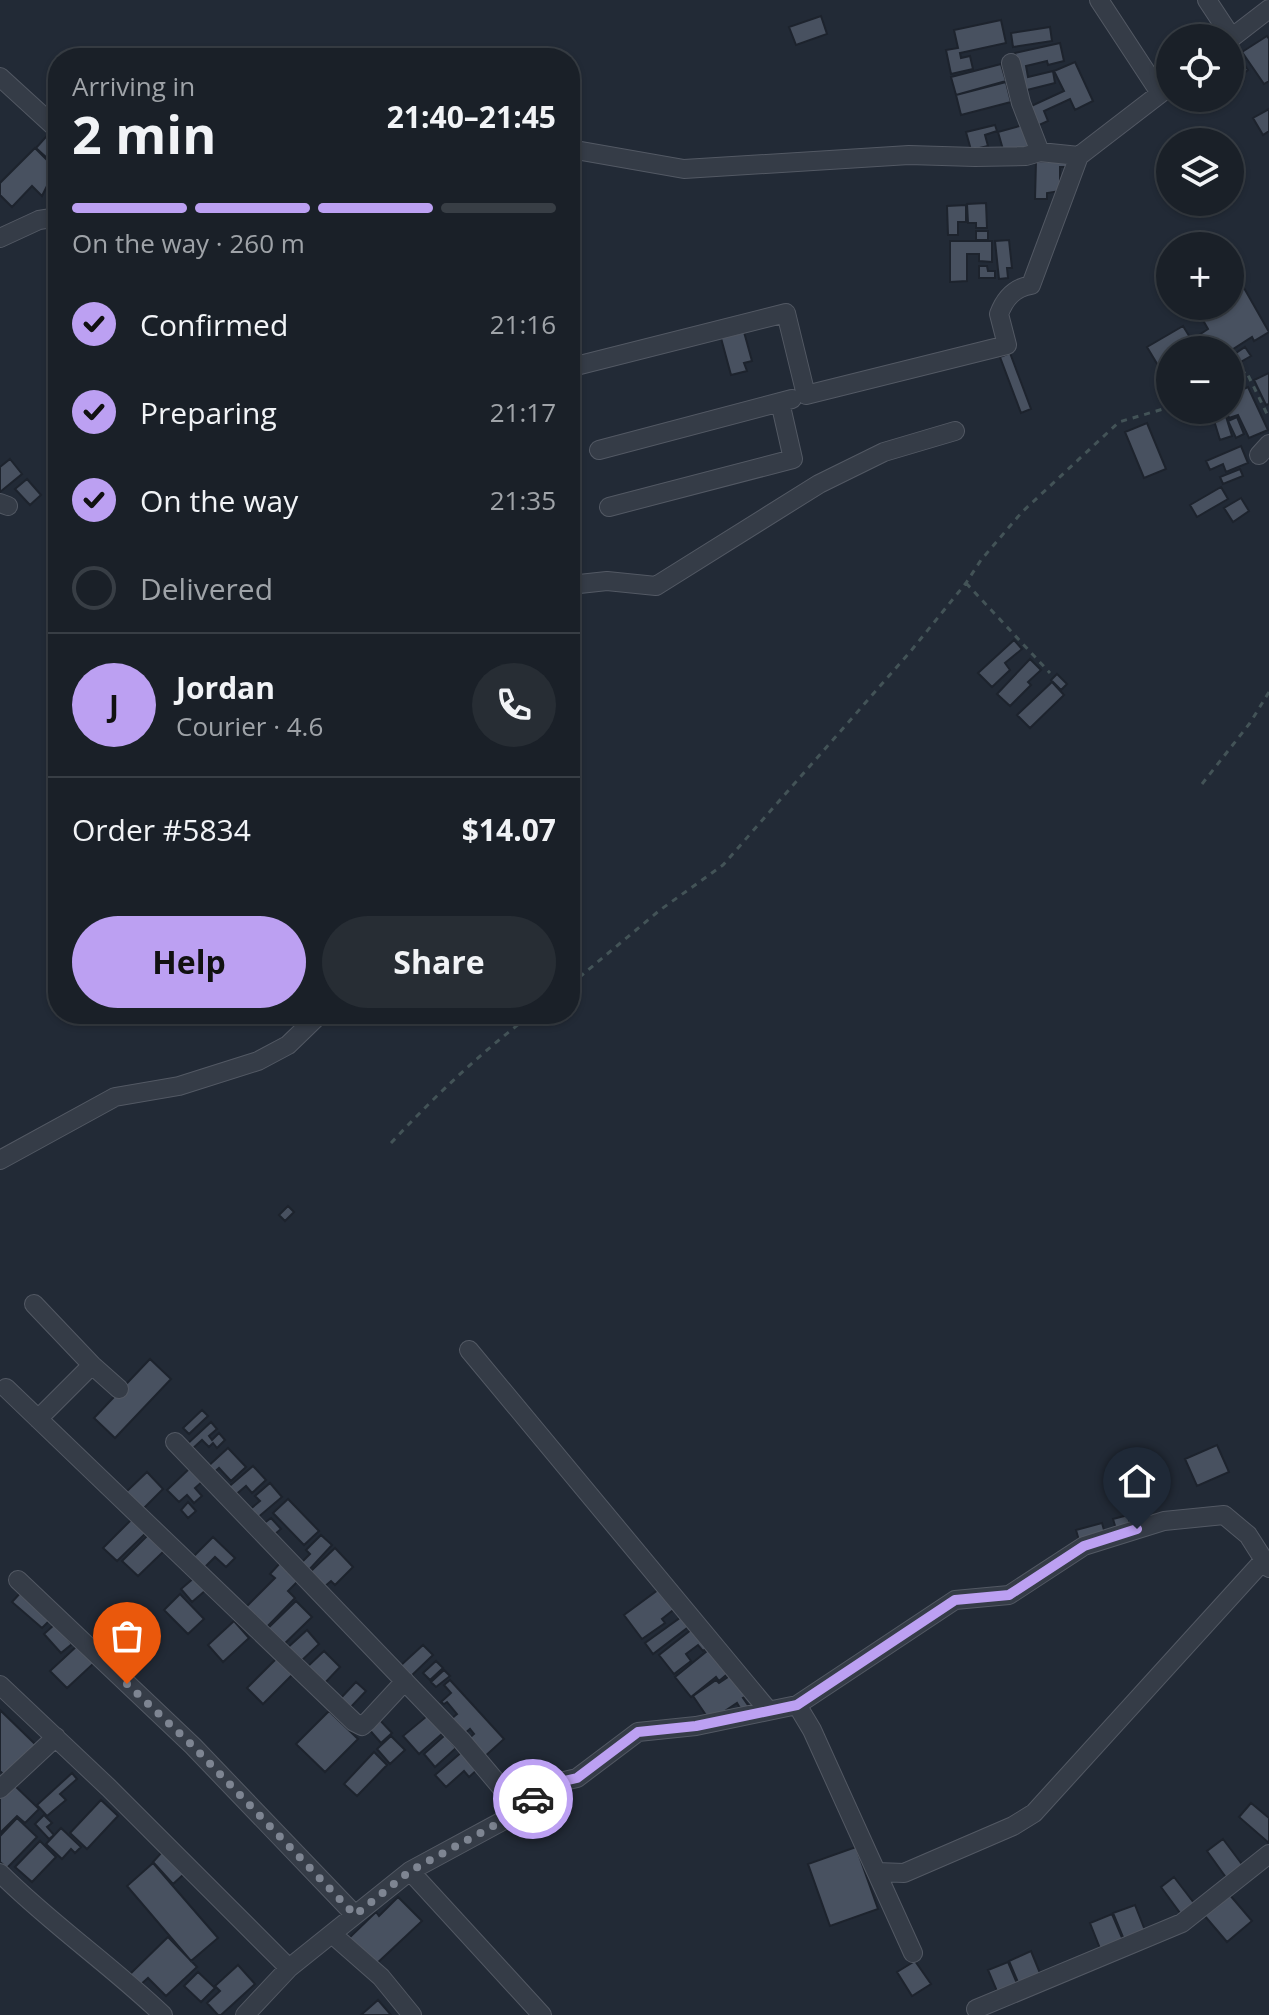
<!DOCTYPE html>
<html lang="en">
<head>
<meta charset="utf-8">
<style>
  :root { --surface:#1a2028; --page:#272d34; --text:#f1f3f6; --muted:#9fa3a8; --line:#383e45; --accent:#bca0f2 }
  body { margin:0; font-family:"Open Sans",sans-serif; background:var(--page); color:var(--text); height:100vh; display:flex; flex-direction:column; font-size:30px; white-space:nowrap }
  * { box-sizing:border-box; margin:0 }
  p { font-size:26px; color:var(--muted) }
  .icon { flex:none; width:44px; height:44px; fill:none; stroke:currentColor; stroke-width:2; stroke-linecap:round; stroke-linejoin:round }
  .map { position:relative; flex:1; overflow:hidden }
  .side { position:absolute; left:48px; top:48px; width:532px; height:976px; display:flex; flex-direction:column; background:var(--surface); border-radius:32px; box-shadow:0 2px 6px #0004,0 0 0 2px var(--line) }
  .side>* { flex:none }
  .tools { position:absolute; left:1156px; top:24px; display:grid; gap:16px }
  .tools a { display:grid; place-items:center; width:88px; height:88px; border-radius:50%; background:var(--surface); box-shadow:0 2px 6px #0004,0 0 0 2px var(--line); font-size:40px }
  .pin { position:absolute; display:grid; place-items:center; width:68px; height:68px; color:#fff; margin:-82px -34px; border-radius:50% 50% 50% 0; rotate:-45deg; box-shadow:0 0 8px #0007 }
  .pin .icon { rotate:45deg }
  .courier { position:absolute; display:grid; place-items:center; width:80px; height:80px; margin:-40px; border:6px solid #bca0f2; border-radius:50%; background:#fff; color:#222; box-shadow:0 2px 10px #0007 }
  .summary em { font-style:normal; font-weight:700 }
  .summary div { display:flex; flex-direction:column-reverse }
  .summary { display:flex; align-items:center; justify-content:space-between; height:136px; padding:0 24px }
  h1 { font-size:52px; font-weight:700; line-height:60px }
  .bar { display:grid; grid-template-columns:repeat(4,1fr); gap:12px 8px; align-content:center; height:96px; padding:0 24px }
  .bar i { height:10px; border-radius:6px; background:var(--line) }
  .bar .on { background:var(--accent) }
  .bar p { grid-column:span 4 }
  .line { display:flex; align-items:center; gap:20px; padding:0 24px; border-top:2px solid var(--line) }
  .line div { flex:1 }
  .round { display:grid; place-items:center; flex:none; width:84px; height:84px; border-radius:42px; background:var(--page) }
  ol { padding:0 24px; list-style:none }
  li { display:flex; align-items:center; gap:24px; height:88px }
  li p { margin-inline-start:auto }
  li .icon { padding:8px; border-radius:50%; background:var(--accent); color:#111; stroke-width:4 }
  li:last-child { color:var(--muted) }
  li i { width:44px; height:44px; border:4px solid var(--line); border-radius:50% }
  .button { display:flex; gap:16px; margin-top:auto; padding:16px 24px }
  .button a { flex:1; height:92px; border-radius:48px; background:var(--accent); color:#111; font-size:32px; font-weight:700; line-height:92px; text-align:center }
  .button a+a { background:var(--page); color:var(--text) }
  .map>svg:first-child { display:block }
</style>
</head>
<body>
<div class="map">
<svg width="1269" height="2015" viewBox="0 0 1269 2015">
  <rect width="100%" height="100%" fill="#222a36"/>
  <path fill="#485160" stroke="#1d232d" stroke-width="2" d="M821 16 827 34 796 45 789 27Z
    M1001 20 1006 43 960 53 961 58 970 56 973 69 951 74 946 50 958 48 954 30Z
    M1050 27 1052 41 1013 47 1011 33Z
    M1267 36 1269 39V81L1264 84 1242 52Z
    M1060 43 1064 61 1048 65 1047 61 1026 66 1028 77 1053 71 1055 83 1023 91 1015 53Z
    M1239 57 1248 70 1239 77 1243 81 1230 90V64Z
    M1075 62 1093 101 1075 110 1070 99 1044 111 1048 121 1037 126 1029 107 1064 91 1054 71Z
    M1001 64 1006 81 956 95 951 77Z
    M1006 82 1011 102 961 115 956 95Z
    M1269 109V131L1263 135 1253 118Z
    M1027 124 1033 146 1004 153 998 132Z
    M995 125 997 131 985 135 988 146 971 150 966 132Z
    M53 129 58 133V168L36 148Z
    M35 148 58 171V184L47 186 42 196 32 186 12 207 0 195V183Z
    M1036 161 1068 162 1067 167H1060V191L1047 193V199H1035Z
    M986 203 987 228H976V223H968L967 204Z
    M966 205V222H958V235H948L947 206Z
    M976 231H988V240H976Z
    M1009 240 1012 268H1007L1008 278 999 279 995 241Z
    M950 241H992V262L979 261V254H967V281L950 282Z
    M979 266H987L988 271H995V278H979Z
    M1244 288 1269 332 1254 341 1252 337 1230 351 1225 350 1221 344 1208 350 1199 335 1208 329 1200 315 1215 306H1230V296Z
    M1183 326 1191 339 1170 350V375L1165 377 1147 347Z
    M744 332 752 361 744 363 747 371 731 375 721 338Z
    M1245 347 1251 356 1230 368V357Z
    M1010 353 1031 409 1021 413 1000 357Z
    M1269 373V404L1266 405 1254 380Z
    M1248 387 1268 430 1249 438 1238 415 1229 418 1226 410 1234 406 1230 395Z
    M1224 410 1232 436 1220 440 1212 414Z
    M1237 417 1244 434 1236 438 1228 421Z
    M1147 423 1166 469 1144 478 1125 432Z
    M1241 446 1248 463 1226 472 1223 464 1210 470 1206 461Z
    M10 459 22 474 0 492V467Z
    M1240 469 1243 476 1223 484 1220 477Z
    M27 479 41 495 30 505 15 489Z
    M1221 487 1228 499 1197 517 1190 505Z
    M1241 498 1249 511 1233 522 1224 508Z
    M1014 640 1022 649 1005 663 1010 670 992 687 978 673Z
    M1030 659 1041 670 1028 682 1031 685 1010 706 997 694Z
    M1057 674 1067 684 1061 690 1051 680Z
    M1052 682 1064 695 1030 728 1017 715Z
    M288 1206 294 1212 285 1221 279 1215Z
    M150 1359 171 1379 115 1438 94 1418Z
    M202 1410 208 1416 189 1434 183 1428Z
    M211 1422 217 1429 209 1436 212 1440 219 1433 225 1440 217 1448 213 1443 209 1447 202 1440 190 1451 185 1446Z
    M1217 1445 1229 1472 1197 1486 1185 1459Z
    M228 1448 246 1467 231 1481 219 1468 211 1475 205 1469Z
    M253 1466 266 1480 252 1493 246 1486 233 1497 226 1489Z
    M190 1468 203 1481 195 1488 202 1496 194 1503 187 1495 179 1502 167 1490Z
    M147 1472 163 1489 143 1509 126 1492Z
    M270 1483 282 1497 256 1519 248 1511 260 1501 255 1496Z
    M288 1499 319 1531 304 1545 273 1513Z
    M188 1502 196 1511 188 1518 181 1510Z
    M1128 1515 1130 1525 1116 1529 1113 1519Z
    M134 1517 148 1531 117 1561 103 1548Z
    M271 1518 281 1529 269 1539 259 1527Z
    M1102 1523 1106 1537 1080 1544 1076 1530Z
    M148 1535 164 1551 138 1576 122 1561Z
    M321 1535 332 1545 307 1572 300 1564 310 1554 306 1550Z
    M213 1537 235 1558 226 1567 215 1557 201 1571 190 1560Z
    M335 1548 353 1567 335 1585 331 1581 324 1587 310 1572Z
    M281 1562 299 1580 288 1591 295 1598 263 1631 242 1611 275 1578 270 1574Z
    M195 1577 206 1590 192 1602 181 1589Z
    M662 1587 677 1607 662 1619 665 1623 642 1639 624 1615Z
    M22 1591 52 1618 42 1628 12 1602Z
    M180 1594 204 1619 188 1634 164 1610Z
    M296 1601 312 1617 280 1648 264 1632Z
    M684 1615 691 1625 653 1654 645 1643Z
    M234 1621 249 1638 223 1662 208 1645Z
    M55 1624 72 1644 61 1653 44 1634Z
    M696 1626 711 1645 703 1651 698 1645 686 1654 691 1661 674 1674 659 1655Z
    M307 1630 319 1644 298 1664 285 1650Z
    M78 1645 94 1663 67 1688 50 1671Z
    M423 1645 433 1655 409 1678 399 1667Z
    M712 1647 731 1671 719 1681 716 1677 691 1697 675 1677Z
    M324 1651 340 1667 322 1686 305 1669Z
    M278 1657 294 1673 263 1704 247 1688Z
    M436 1661 443 1668 430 1680 423 1673Z
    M444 1670 450 1676 436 1687 431 1682Z
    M734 1673 749 1695 743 1698 750 1708 743 1713 737 1703 710 1721 693 1696 716 1680 719 1683Z
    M450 1680 504 1739 482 1759 466 1741 474 1734 470 1729 464 1734 451 1719 457 1714 447 1702 444 1704 441 1702 451 1693 444 1685Z
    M356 1682 366 1691 349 1709 339 1700Z
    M0 1710 36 1745 5 1776 0 1771Z
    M329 1711 358 1739 325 1772 296 1744Z
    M427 1716 443 1733 419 1754 403 1736Z
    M377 1717 392 1733 381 1743 367 1727Z
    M445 1735 456 1748 435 1767 424 1754Z
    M391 1736 405 1750 390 1764 377 1749Z
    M463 1751 478 1769 469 1777 464 1771 446 1787 435 1775Z
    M374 1752 387 1765 357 1796 344 1784Z
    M72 1773 77 1779 60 1794 66 1800 47 1816 37 1805Z
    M13 1784 39 1809 25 1823 17 1816 0 1833V1797Z
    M101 1800 118 1816 87 1849 70 1833Z
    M1251 1803 1269 1818V1843L1239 1817Z
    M44 1815 52 1823 47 1827 54 1835 49 1839 35 1824Z
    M17 1818 37 1837 7 1868 0 1862V1836Z
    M61 1828 81 1847 75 1853 71 1849 62 1859 46 1844Z
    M1223 1839 1247 1871 1230 1883 1207 1851Z
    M40 1841 56 1857 32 1882 15 1867Z
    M856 1847 878 1909 830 1926 808 1864Z
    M162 1852 184 1874 173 1884 153 1862Z
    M153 1863 218 1938 191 1961 127 1886Z
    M1174 1877 1197 1907 1183 1917 1161 1887Z
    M1229 1894 1252 1921 1227 1942 1204 1915Z
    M398 1897 422 1921 373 1967 347 1940 376 1912 379 1916Z
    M1135 1905 1148 1938 1127 1947 1113 1913Z
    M1112 1914 1126 1947 1103 1956 1090 1923Z
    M168 1937 197 1967 166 1996 148 1978 138 1987 127 1977Z
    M1031 1951 1042 1978 1020 1987 1009 1961Z
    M915 1961 931 1984 912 1996 897 1972Z
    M1008 1962 1019 1988 999 1996 988 1970Z
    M238 1965 255 1984 221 2015H218L207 2003 220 1991 215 1986Z
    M198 1972 215 1988 201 2002 184 1986Z
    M378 2000 391 2015H361Z"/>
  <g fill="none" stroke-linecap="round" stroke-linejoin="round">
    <g stroke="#535964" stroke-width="20">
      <path id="minor" d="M1099 0 1160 93
        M1207 0 1232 38
        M1230 39 1269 9
        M1011 63 1021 103 1040 152
        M0 77 58 130
        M570 149 684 169 909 155 975 157 1026 156 1040 152 1079 156
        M0 238 39 220 58 217
        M572 367 786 313 806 395 1007 345 999 314C1005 298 1014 288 1031 285L1079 156 1170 86
        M599 450 792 399
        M1259 455 1269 444
        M0 503 8 506
        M609 507 793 459 780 402
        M570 585 607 581 656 586 819 484 884 452 955 431
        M0 1160 115 1097 179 1086 258 1061 288 1045 320 1014
        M34 1304 92 1365 119 1389
        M469 1350 768 1710
        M6 1388 354 1722 362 1726 368 1721 405 1681
        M38 1419 92 1365
        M175 1442 462 1741 521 1811
        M18 1580 193 1746 355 1915
        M0 1685 109 1788 289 1968
        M797 1705 812 1730 913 1953
        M0 1789 56 1737
        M410 1871 542 2015
        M877 1872 904 1873 1013 1826 1034 1813 1263 1561
        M0 1873C51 1924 111 1965 163 2015
        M332 1934 381 1977 412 2015
        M976 2009 1182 1923 1269 1854
        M245 2015 289 1968 410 1871 521 1811 547 1785 577 1778 638 1732 696 1726 797 1705 955 1600 1009 1595 1084 1546 1164 1521 1224 1515 1248 1535 1269 1568"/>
    </g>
    <path stroke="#435357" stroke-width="3" stroke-dasharray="6 6" stroke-linecap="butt" d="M1230 381 1246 371 1269 418
      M966 583 1050 673
      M1202 784 1250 723 1269 692
      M570 985 660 910 723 865 910 652 966 583 981 560 1022 512 1119 422 1170 407
      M391 1143C435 1096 480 1053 532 1014"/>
    <use href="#minor" stroke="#353c47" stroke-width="18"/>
  </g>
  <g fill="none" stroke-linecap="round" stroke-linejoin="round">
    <path stroke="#7e8592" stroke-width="8" stroke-dasharray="0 14.4" d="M127 1684 193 1746 355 1915 410 1871 521 1811 533 1799"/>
    <path stroke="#bca0f2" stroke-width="10" d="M533 1799 547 1785 577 1778 638 1732 696 1726 797 1705 955 1600 1009 1595 1084 1546 1137 1529"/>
  </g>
</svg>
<div class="tools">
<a><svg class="icon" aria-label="locate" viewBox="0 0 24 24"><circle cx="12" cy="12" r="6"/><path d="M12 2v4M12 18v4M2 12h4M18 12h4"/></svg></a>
<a><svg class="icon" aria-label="layers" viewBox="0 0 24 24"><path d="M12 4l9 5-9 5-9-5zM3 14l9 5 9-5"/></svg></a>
<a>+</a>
<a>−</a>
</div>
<div class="pin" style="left:127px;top:1684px;background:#ea580c"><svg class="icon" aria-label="bag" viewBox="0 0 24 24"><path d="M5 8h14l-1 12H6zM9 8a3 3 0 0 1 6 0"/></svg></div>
<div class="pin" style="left:1137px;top:1529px;background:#1f2937"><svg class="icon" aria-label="home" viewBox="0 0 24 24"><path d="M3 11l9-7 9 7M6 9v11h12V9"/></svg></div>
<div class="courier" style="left:533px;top:1799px"><svg class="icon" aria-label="car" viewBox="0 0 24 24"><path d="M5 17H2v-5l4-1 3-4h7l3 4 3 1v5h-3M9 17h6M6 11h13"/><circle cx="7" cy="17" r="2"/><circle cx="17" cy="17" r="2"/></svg></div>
<section class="side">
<div class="summary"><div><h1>2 min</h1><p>Arriving in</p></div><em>21:40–21:45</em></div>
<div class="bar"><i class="on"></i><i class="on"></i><i class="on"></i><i></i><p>On the way · 260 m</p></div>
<ol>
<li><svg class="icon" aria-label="check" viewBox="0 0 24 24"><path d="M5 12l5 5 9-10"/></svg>Confirmed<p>21:16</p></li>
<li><svg class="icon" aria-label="check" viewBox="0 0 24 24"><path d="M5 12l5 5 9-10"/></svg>Preparing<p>21:17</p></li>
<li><svg class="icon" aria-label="check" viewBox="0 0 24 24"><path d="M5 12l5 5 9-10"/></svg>On the way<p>21:35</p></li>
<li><i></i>Delivered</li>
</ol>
<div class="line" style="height:144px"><b class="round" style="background:var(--accent);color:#111">J</b><div><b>Jordan</b><p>Courier · 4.6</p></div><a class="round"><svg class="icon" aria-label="phone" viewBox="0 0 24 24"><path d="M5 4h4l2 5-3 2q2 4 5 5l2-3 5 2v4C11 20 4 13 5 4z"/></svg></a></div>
<div class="line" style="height:104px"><div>Order #5834</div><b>$14.07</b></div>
<div class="button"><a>Help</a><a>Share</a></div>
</section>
</div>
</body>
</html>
